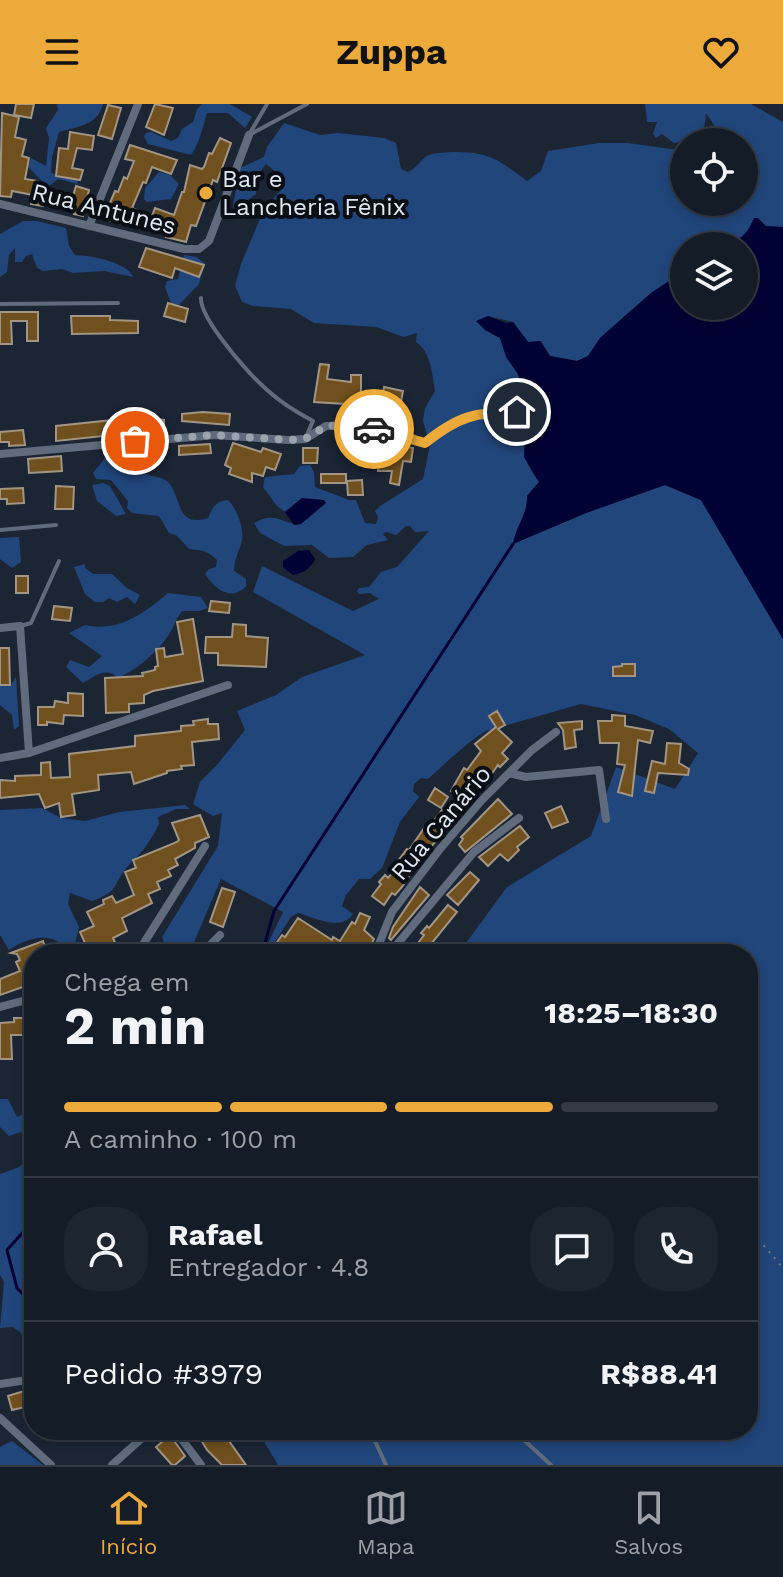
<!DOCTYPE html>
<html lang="pt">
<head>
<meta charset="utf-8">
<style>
  :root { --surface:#141c27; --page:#1d252f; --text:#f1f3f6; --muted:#9da1a7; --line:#333a44; --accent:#ebaa39 }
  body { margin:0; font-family:"Work Sans",sans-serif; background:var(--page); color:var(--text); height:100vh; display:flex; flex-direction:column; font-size:30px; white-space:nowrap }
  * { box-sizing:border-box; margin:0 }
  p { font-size:26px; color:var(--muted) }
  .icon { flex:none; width:44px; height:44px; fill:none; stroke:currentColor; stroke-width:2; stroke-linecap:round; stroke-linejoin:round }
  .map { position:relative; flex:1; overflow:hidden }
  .details { position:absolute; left:24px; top:840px; width:734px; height:496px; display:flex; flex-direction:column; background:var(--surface); border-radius:32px; box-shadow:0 4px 12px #0003,0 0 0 2px var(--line) }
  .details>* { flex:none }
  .fabs { position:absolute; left:670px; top:24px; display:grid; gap:16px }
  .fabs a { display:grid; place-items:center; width:88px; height:88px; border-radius:50%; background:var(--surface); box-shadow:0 4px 12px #0003,0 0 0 2px var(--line); font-size:40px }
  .pin { position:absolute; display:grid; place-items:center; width:68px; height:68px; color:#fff; margin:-34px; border:4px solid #fff; border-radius:50%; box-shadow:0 2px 8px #0007 }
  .courier { position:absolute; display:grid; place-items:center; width:80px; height:80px; margin:-40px; border:6px solid #ebaa39; border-radius:50%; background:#fff; color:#222; box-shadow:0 2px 10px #0007 }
  .summary em { font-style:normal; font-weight:700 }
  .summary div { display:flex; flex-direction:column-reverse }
  .summary { display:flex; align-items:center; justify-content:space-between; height:136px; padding:0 40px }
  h1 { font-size:52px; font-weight:700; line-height:60px }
  .bar { display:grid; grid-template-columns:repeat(4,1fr); gap:12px 8px; align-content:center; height:96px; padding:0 40px }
  .bar i { height:10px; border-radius:6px; background:var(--line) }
  .bar .active { background:var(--accent) }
  .bar p { grid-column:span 4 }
  .line { display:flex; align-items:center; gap:20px; padding:0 40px; border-top:2px solid var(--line) }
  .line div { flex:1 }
  .round { display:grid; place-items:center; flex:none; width:84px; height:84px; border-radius:32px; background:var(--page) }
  header { display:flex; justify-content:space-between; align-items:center; height:104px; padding:0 40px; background:var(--accent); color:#111; font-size:36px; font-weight:700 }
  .dock { display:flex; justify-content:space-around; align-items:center; height:112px; border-top:2px solid var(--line); background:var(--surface); font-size:22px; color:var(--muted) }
  .dock a { display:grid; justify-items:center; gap:4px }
  .dock .active { color:var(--accent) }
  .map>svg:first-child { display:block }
</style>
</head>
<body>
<header><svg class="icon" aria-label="menu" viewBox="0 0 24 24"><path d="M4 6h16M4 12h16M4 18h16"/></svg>Zuppa<svg class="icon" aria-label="heart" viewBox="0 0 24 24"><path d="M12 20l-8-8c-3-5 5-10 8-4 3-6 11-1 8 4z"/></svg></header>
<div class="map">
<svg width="783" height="1361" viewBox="0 0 783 1361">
  <rect width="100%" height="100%" fill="#1b2534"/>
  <path fill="#21467b" d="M57 0H103C97 22 79 22 59 28L52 53 51 69 78 76 77 80 58 75 48 83 28 63 31 54 46 62 49 34 46 24 58 6Z
    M202 0H230L252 13 245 24 228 9H207C203 23 199 40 191 51L148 40 144 33 146 29 151 28 171 37 178 34 182 25 193 18 197 5Z
    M645 0H751L783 18V123L765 122 758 114C735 147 722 142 684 142V167L651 189 600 234 588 252 577 257 550 252 541 237 528 238 513 218 488 212 485 226 500 234C506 254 519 267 524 286 530 308 520 339 526 356 529 364 534 371 539 378L527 392C528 410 516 422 513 440L586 409 665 381 701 396 783 535V1361H278L257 1326H748V850H458L507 783 591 732 616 663 675 685 698 649 669 625 635 611 581 600 486 627C467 638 445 660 428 675L421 674 414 680 413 687 419 693 400 718 382 764 370 775H359L346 791 342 802 353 810C340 828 317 814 298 809L291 813 267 850H263L283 808 221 775 194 838 186 847 168 850 162 833 218 742 222 709 213 712 193 700 200 678 216 662 245 626 237 607 276 591 302 573 365 551 253 488 262 462 353 507 379 495 370 489 359 490 357 487 359 484 369 483 381 468 397 463 429 427 415 428 410 422H406L396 431 386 428 383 430 388 436 367 441 353 453 329 454 312 441 284 442 260 429 254 419C278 406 283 422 301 420L302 394 285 408 277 402 263 383 265 373 294 370 300 362 310 361 314 368 315 383 349 396H356L365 419 376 420 378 413 375 407 380 402 423 375 430 341 423 317 425 304 435 287C432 270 431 248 416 238L417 229 404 233 376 223 314 219 291 205 253 202 242 198 235 182 241 160 264 105 281 86 278 70 266 60 256 73V90L235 106 233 102 240 64 264 53 267 43 284 19 320 31 338 29 384 34 396 39 401 65 408 68C417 64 420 56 427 52 434 48 444 49 452 48 491 48 497 55 527 77L541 67 548 47 599 39H628L684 47V98H744V38H716L718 27 706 9C704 41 695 34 674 39L662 30 656 34 653 30 657 18H647Z
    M159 68 170 71 179 80 171 95 147 98 144 95 145 84Z
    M23 117H37L66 124 69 142 75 151C92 152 124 157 134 173L104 167 73 169 62 165 43 167 37 164 32 150 26 152 22 158H15V144L9 151 7 168 0 173V130Z
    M184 151 197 153 205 160 199 180 179 201 171 199 165 183 167 177 178 175Z
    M117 345 131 347 133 361 144 360 146 362 145 369C153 374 163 372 169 379 182 395 176 424 208 414 213 403 215 397 228 396 233 401 235 405 238 412 249 441 236 441 234 467L246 475V482C231 499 214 484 205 470L209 465 216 463 217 456C208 447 202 446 189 445L176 431 169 429 159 412 132 409 127 404 128 397 111 376 96 375 93 369 110 348Z
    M103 379 110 382 126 410 116 412 97 397 92 381Z
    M19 433 21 458 12 464 0 455V434Z
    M85 460V464L93 470H112L127 484 140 491 135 500 127 493 117 498 109 494 103 498H95L85 490 74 463Z
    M168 489 201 493 208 504 199 507H182C175 516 172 528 165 536 152 553 137 565 118 574 106 562 95 572 83 579L66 563 70 556 89 563 102 552 69 529 85 521C118 529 146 508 168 489Z
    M16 573 19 622 14 626 12 611 0 601V582H10Z
    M185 701 190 705H176L158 713 159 720C148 741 145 745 128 762 112 780 121 787 92 797L70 789 68 800 79 823 73 847 65 846C54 825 24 835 9 846L0 831V706L42 704 61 714 85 717 119 708Z
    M0 995H8L17 1013 34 1005V1028L30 1025 9 1032 0 1023Z
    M34 1053V1241L23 1237 21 1229 13 1223 0 1224 4 1178 0 1171V1070L17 1064Z
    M12 1337 43 1361H0V1343Z"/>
  <path fill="#000135" d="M754 114H758L766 122 783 123V535L701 396 665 381 586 409 513 440C516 422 528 410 527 392L539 378 524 353 527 309 524 286 518 270 506 253 500 234 485 226 476 217 488 212 506 219 513 218 528 238 540 237 550 252 577 257 588 252 600 234 651 189 684 167V202H744V142H722C741 136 746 132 754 114Z
    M302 394 324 396 326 399 301 420 294 421 285 408Z
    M309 446 315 455C312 463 302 470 293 471L283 463V457L298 447Z"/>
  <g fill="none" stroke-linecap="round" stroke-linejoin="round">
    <path stroke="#000135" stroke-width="3" d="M262 850 274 807 513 440
      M34 1116 7 1146 17 1184 34 1202"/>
  </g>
  <path fill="#6f501e" stroke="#a29583" stroke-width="2" d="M16 0H34L31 14 14 11Z
    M155 0 173 4 164 31 146 23Z
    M108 1 121 4 112 35 98 31Z
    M2 9 19 13 15 33 26 36 22 52 29 54 25 75 38 77 36 86 72 95 76 82 89 86 83 112 74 110 75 106 44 97 43 102 31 100 33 91 12 87 11 93 0 92Z
    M70 28 94 32 92 46 77 44 72 64 83 66 80 76 56 72 59 44 68 45Z
    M220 34 231 39 217 78 213 76 196 122 191 121 186 138 166 133 171 118 152 112 155 104 174 111 182 88H184L190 61 202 65 204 63 209 49 212 50Z
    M130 41 177 56 171 70 152 63 146 79 143 78 132 104 150 112 145 125 103 115 115 87 118 88 124 73 127 75 134 57 125 55Z
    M146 144 204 161 199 173 175 164 172 174 139 163Z
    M168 199 188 205 185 218 164 212Z
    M0 208H38V237H27V217H11L12 240H0Z
    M71 212H110V216L138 217V229L72 230Z
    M320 260 329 261 327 275 351 278V271H361V291L382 296 384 283 403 287 398 313 356 304 355 307 346 305V300L314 298Z
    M203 308 230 310 229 321 182 317V310Z
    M141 313 164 316V326H161V329L147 330 142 328 56 337V322Z
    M23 326 25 341 9 342V338H0V328Z
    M381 334 394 337 393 341 413 344 411 358 403 357 399 381 390 379 392 367H378Z
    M233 339 261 348 263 344 281 350 275 366 266 363 263 372 252 369V378L229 370 231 364 225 361Z
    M210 340 211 349 179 351V342Z
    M303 344H318L317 359H303Z
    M61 352 62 367 29 369 28 355Z
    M321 370H346V379H321Z
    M362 376 363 391H348L347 377Z
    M56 382 74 383 73 405H55Z
    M23 384 24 399 7 400V395H0V385Z
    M16 472H28V489H16Z
    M211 497 230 499 229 509 209 507Z
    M54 502 72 504 70 517 52 515Z
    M193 515 203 577 153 587 144 591V599L129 600V608L106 609 105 574 143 572 142 569 155 566V563L158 562 156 545 164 544 165 553 183 550 177 518Z
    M233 520 246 521V532L268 534 266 563 218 561V549H205L206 533H232Z
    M0 544H9L10 581H0Z
    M622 560H635V572H613V563L622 562Z
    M68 589 83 590V612L64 611 63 620 47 618V621H38V603H54L55 597 68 599Z
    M497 607 505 621 498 625 512 638 502 649 508 655 500 663 498 661 488 675 483 672 464 696 451 687 464 664 467 666 481 647 475 640 496 623 489 612Z
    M612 611 625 612V622L653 627 650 639 638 636 632 692 618 688 625 661 617 660 619 639H600L598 617H612Z
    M208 615V620H218L219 635 192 638 194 661 181 662 182 665 167 667V669L134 680 131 668 98 671 99 686 72 690 75 711 61 713 59 699 45 704 39 690 0 694V676L15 677V672L41 671V659L50 658 51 674 70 673 69 650 135 642V632L181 627V622L194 621 193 617Z
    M582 617V625L574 626 576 643 565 645 563 626 558 619Z
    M667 639 681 640 679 659 689 665 688 671 658 669 654 689 645 687 652 657 665 660Z
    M435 684 448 693 441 704 428 696Z
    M498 695 512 710 465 748 459 741 463 735 461 733Z
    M561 702 568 718 552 724 545 709Z
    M442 706 453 713 438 735 423 751 402 783 395 791 392 789 384 801 372 792 381 780 379 778 385 771 388 774 400 759 398 757 407 745 409 746 429 717 432 719Z
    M200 711 209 733 195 739V744L175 755 178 761 168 766 171 772 157 778 160 785 148 790 152 799 122 814 127 827 113 834 117 843 103 850H90L80 828 94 822 87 808 104 800 103 796 112 792 116 799 134 791 125 768 136 764 133 756 177 738 179 736 172 719Z
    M520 722 529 733 517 743 519 746 508 757 500 750 488 762 479 753Z
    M470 768 479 776 458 801 447 791Z
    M420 783 429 791 391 836 389 834 393 823Z
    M222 784 235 788 223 823 210 818Z
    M448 801 457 808 423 850H410L424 831 421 829 427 822 429 824Z
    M360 809 370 813 364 826 374 835 367 848 360 842 352 850H339L327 843 322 850H311L301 844 296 850H287L275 841 282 831 285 833 298 814 332 836 333 833 340 837 352 818 355 820Z
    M43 837 47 850H34V879L0 891V875L20 867 16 858 20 856 17 850 11 849Z
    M14 914H34V931H11L12 955H0V919L14 918Z
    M34 1284V1301L12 1306 8 1292Z
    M195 1326H214L219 1334 224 1330 246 1361H222L207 1346Z
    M170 1331 185 1352 175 1361H172L156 1343Z"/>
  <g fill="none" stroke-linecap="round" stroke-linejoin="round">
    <path stroke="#6e7784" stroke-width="2" stroke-dasharray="2 6" stroke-linecap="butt" d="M748 1123 783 1164"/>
    <path stroke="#606c7d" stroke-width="4" d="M250 29 267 0
      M249 31 307 0
      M201 194C200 215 249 270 266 285 280 298 296 308 313 317L306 333
      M0 200 118 199
      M413 334 425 339C458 312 476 308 517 308
      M0 426 56 421
      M20 522 31 519 59 457
      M377 1326 375 1337 386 1361
      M521 1326 525 1337 551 1361"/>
    <path stroke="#606c7d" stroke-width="8" d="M0 100 184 145H199L209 137 249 31
      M89 122 138 0
      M0 350 215 331 288 336 305 335 326 322 354 321 413 334
      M0 524 20 522 29 649
      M0 654 29 649 228 581
      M509 669 526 673 599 666 606 715
      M137 850 205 742
      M201 850 220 831
      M375 850 392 808 440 745 482 696 532 646 556 628
      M389 850 474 748 519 714
      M0 903 34 894
      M0 1280 34 1275
      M0 1314 51 1361
      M175 1326 201 1361
      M112 1361 151 1326"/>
  </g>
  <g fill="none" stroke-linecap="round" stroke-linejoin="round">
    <path stroke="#9ba3af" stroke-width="8" stroke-dasharray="0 14.4" d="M135 337 215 331 288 336 305 335 326 322 354 321 374 325"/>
    <path stroke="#ebaa39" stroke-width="10" d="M374 325 425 339C458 312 476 308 517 308"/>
  </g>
  <circle fill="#ebaa39" stroke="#0a0e15" stroke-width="3" cx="206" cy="89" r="8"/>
  <g text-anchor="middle" stroke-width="8" stroke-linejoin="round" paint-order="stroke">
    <g font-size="24" fill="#e0e7f1" stroke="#0a0e15" text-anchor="start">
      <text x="222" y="83">Bar e<tspan x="222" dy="28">Lancheria Fênix</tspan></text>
    </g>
    <g font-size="24" fill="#e0e7f1" stroke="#0a0e15">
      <text transform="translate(104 105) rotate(14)" y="8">Rua Antunes</text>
      <text transform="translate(441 719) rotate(-50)" y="8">Rua Canário</text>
    </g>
  </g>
</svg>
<div class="fabs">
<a><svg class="icon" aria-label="locate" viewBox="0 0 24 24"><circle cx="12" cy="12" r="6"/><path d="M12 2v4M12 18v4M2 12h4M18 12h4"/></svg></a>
<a><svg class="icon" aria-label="layers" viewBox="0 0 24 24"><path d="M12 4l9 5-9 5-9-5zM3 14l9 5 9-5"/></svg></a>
</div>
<div class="pin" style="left:135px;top:337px;background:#ea580c"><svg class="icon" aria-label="bag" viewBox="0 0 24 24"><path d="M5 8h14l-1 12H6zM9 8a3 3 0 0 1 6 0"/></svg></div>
<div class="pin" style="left:517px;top:308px;background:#1f2937"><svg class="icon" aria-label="home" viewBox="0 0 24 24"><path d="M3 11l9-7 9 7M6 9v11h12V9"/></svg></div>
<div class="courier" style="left:374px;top:325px"><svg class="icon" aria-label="car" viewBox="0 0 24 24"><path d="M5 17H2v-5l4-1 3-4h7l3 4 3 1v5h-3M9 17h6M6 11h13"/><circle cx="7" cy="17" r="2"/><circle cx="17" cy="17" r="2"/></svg></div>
<section class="details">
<div class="summary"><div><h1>2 min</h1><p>Chega em</p></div><em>18:25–18:30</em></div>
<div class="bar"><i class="active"></i><i class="active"></i><i class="active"></i><i></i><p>A caminho · 100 m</p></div>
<div class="line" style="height:144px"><a class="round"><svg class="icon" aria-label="person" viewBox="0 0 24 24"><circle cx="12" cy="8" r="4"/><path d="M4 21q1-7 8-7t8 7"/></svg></a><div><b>Rafael</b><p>Entregador · 4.8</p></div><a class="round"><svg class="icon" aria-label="chat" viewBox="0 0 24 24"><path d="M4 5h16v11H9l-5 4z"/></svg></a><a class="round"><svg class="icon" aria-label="phone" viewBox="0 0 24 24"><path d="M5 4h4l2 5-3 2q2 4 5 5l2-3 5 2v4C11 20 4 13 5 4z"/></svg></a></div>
<div class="line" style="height:104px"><div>Pedido #3979</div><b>R$88.41</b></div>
</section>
</div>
<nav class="dock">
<a class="active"><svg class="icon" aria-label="home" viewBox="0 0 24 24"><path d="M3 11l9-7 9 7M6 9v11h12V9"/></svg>Início</a>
<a><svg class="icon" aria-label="map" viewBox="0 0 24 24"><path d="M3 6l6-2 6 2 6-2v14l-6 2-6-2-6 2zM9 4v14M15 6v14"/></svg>Mapa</a>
<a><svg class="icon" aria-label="saved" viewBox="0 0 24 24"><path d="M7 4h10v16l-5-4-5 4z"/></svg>Salvos</a>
</nav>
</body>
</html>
